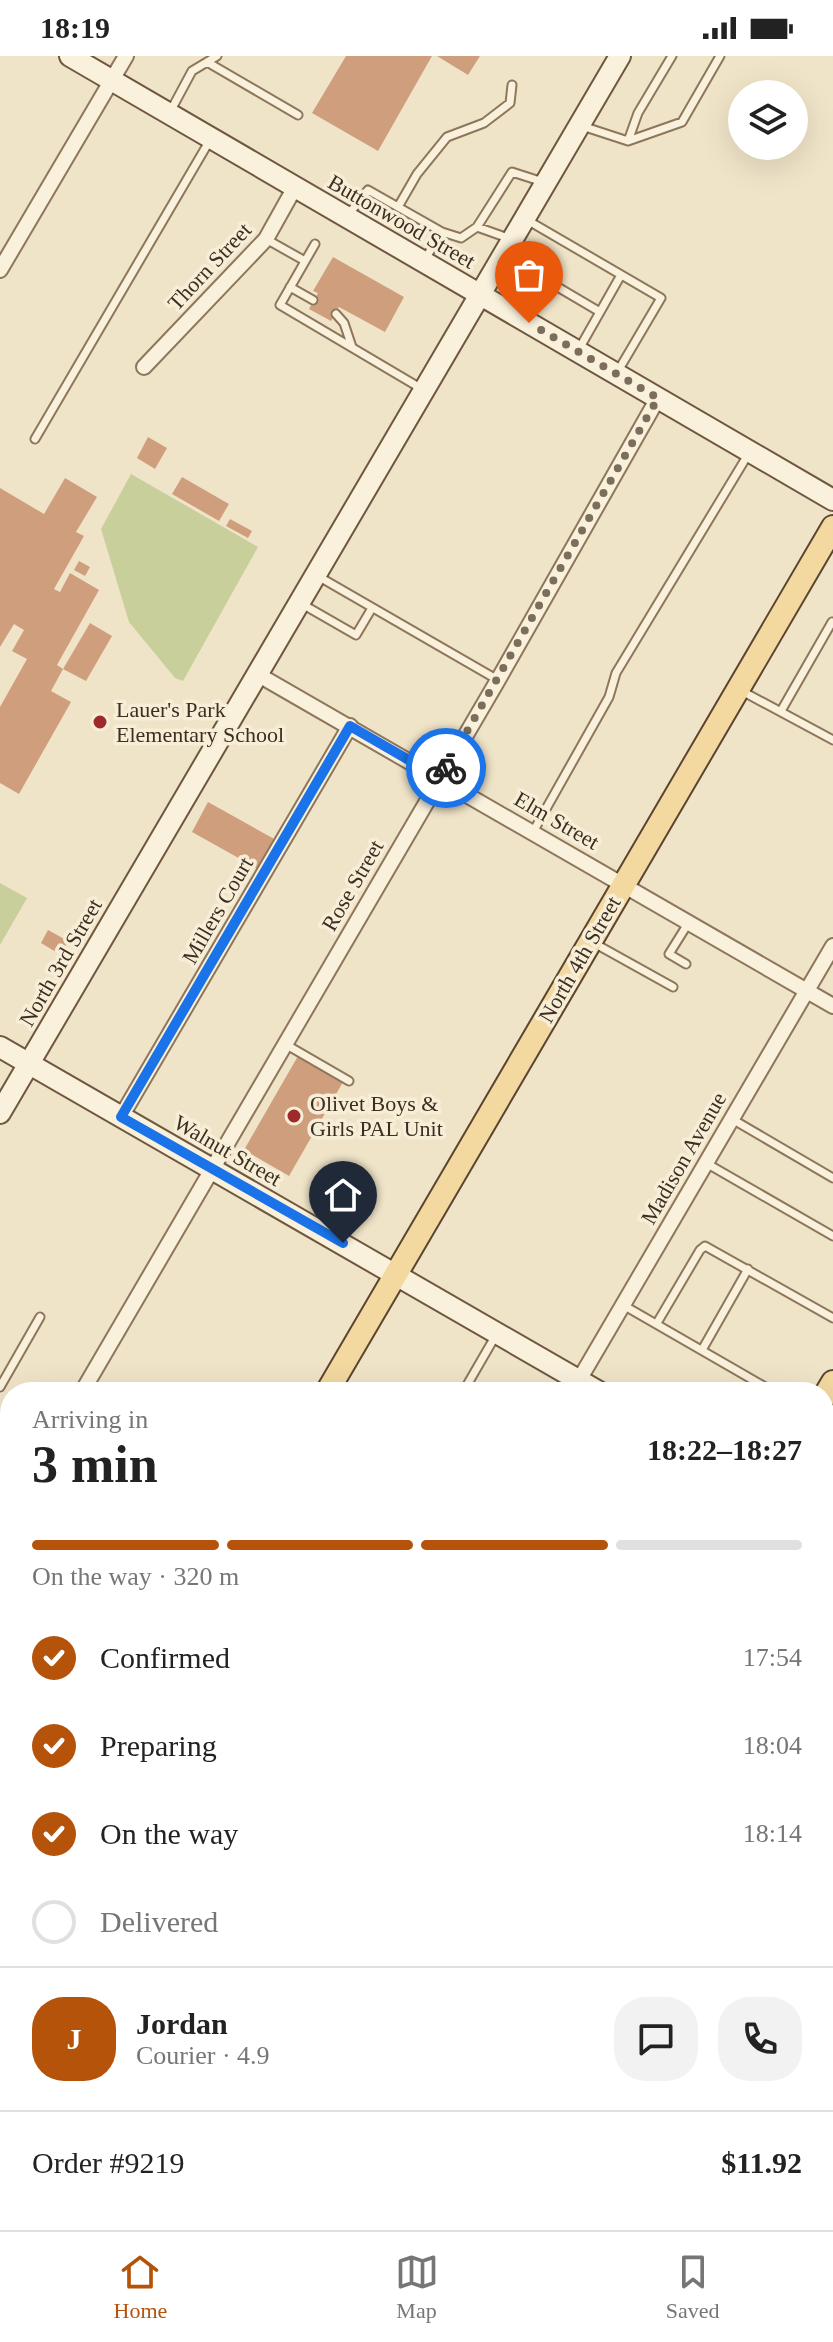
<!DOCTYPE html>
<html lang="en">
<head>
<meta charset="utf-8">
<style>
  :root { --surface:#fff; --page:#f2f2f2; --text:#222; --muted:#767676; --line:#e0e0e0; --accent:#b45309 }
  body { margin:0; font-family:Georgia,serif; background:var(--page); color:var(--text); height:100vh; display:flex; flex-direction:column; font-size:30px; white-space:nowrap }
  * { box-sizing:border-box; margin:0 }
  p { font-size:26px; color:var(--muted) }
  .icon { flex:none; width:44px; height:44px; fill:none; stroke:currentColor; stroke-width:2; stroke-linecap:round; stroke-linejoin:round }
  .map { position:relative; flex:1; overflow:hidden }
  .side { position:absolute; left:0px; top:1326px; width:834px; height:848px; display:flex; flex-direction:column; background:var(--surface); border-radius:32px 32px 0 0; box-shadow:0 8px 32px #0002 }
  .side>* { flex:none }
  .controls { position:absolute; left:728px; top:24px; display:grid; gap:16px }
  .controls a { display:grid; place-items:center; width:80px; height:80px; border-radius:50%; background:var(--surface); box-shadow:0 8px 32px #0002; font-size:40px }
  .pin { position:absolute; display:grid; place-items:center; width:68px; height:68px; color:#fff; margin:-82px -34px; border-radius:50% 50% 50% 0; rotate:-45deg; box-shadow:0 0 8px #0007 }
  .pin .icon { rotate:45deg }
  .courier { position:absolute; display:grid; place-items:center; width:80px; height:80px; margin:-40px; border:6px solid #1a73e8; border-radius:50%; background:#fff; color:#222; box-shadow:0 2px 10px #0007 }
  .headline em { font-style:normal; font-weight:700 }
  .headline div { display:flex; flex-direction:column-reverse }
  .headline { display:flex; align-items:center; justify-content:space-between; height:136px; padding:0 32px }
  h1 { font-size:52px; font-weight:700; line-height:60px }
  .bar { display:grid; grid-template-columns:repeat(4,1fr); gap:12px 8px; align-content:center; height:96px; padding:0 32px }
  .bar i { height:10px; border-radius:6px; background:var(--line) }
  .bar .selected { background:var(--accent) }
  .bar p { grid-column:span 4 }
  .line { display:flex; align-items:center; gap:20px; padding:0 32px; border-top:2px solid var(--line) }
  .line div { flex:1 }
  .round { display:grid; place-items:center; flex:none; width:84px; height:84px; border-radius:32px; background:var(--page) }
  ol { padding:0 32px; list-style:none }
  li { display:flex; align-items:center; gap:24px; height:88px }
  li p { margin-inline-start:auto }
  li .icon { padding:8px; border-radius:50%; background:var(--accent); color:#fff; stroke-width:4 }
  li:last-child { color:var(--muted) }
  li i { width:44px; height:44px; border:4px solid var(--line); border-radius:50% }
  .status { display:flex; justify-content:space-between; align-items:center; height:56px; padding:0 40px; background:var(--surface); direction:ltr }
  .status svg { height:22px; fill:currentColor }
  .tab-bar { display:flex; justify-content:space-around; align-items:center; height:112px; border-top:2px solid var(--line); background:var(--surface); font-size:22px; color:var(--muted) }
  .tab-bar a { display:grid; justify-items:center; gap:4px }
  .tab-bar .selected { color:var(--accent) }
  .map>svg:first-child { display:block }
</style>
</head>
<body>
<div class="status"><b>18:19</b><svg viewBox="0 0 49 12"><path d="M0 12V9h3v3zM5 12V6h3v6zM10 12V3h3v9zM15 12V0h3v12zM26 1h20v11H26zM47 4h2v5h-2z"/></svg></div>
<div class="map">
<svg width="833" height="2174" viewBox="0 0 833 2174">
  <rect width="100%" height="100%" fill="#f0e4c8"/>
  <path fill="#c9cf9b" d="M131 418 258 491 183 625 175 622 129 566 101 473Z
    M0 827 27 842 0 889Z"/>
  <path fill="#cf9f7d" d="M346 0H432L378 95 312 57Z
    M437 0H480L468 19Z
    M333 201 404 241 385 276 339 251 331 265 309 253 318 237 313 235Z
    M148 381 167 392 155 413 137 402Z
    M182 421 229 448 219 465 172 438Z
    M65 422 97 441 76 476 84 480 54 533 60 536 70 517 99 534 57 609 63 613 51 635 71 646 19 738 0 727V651L27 603 12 595 24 574 14 568 0 591V432L44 458Z
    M230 463 252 475 248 482 226 470Z
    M79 505 90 511 85 520 74 514Z
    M90 567 112 580 86 625 63 613Z
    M208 746 276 784 260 814 192 776Z
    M48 874 68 885 61 899 41 887Z
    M298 1000 343 1026 289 1120 244 1094Z
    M0 1507 10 1513V1592L4 1588 0 1592Z
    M0 1595 10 1601V1698L0 1693Z
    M0 1750 10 1756V1826L0 1843Z
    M824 1983 833 1988V2167L829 2174H817L799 2164H824Z
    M0 2091 10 2097V2164H66L60 2174H0Z
    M86 2164H128L145 2174H80Z
    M413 2164H542L536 2174H430Z
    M571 2164H588L593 2167 589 2174H565Z
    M597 2164H621L617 2171 623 2174H596L592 2172Z
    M638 2164H731L748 2174H655Z"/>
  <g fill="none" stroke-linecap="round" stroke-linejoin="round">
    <g stroke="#8d765c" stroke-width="11">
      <path id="lane" d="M207 6 298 59
        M170 56 192 15 217 0
        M582 70 628 85 682 66 720 0
        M628 85 638 57 672 0
        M398 151 417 118 447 81 484 67 510 47 512 29
        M348 159 368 134 442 176 425 203
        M527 164 661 242 618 315
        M477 171 512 116 543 126
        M442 176 461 182 477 171 508 182
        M266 183 305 205
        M315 188 280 249 422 333
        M505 200 600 256
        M290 231 313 244
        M336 258 344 267 352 291
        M579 293 621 219
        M35 383 210 84
        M316 519 498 624
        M302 548 356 579 372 552
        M740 634 833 684
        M781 655 832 566
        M533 776 609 641 616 617 749 397
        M592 886 673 931
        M686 908 669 898 689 866
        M285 988 349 1025
        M732 1063 833 1122
        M706 1107 833 1180
        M623 1249 774 1336
        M657 1267 700 1194 705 1190 833 1262
        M702 1294 748 1213
        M0 1331 40 1261
        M463 1336 496 1279
        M824 1634 833 1639"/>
    </g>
    <g stroke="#8d765c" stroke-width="18">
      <path id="street" d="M0 214 126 0
        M144 311 266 183 295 131
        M257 618 833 950
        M121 1061 350 670
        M82 1336 498 624 658 342
        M572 1336 833 890
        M0 1479 10 1461
        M0 1722 10 1728
        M824 1777 833 1761
        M771 2164 788 2174
        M70 2174 75 2164"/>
    </g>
    <g stroke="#6f573f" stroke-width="24">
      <path id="secondary" d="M70 0 833 444
        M0 991 599 1336
        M0 1057 620 0
        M824 1467 833 1472"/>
    </g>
    <g stroke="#5b4430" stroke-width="26">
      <path id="primary" d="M327 1336 833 471
        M824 1341 833 1326
        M0 1482 10 1488
        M0 1899 10 1882
        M824 1957 833 1962
        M0 2011 10 2016
        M0 2040 10 2046
        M214 2164 232 2174
        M271 2164 288 2174
        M339 2174 345 2164"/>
    </g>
    <use href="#lane" stroke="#faf1dc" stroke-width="7"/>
    <use href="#street" stroke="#faf1dc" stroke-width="14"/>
    <use href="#secondary" stroke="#faf1dc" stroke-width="20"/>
    <use href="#primary" stroke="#f3d9a0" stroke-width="22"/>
  </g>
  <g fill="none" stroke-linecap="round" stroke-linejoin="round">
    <path stroke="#7c6e5b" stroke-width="8" stroke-dasharray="0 14.4" d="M446 712 658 342 529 267"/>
    <path stroke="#1a73e8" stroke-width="10" d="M343 1187 121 1061 350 670 440 722 446 712"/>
  </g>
  <g fill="#9e2a2b" stroke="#f7eed8" stroke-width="3">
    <circle cx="100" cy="666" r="8"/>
    <circle cx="294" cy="1060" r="8"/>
  </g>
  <g text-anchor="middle" stroke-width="7" stroke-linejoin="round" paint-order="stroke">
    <g font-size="22" fill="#3d2e20" stroke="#f7eed8">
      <text transform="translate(402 165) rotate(30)" y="8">Buttonwood Street</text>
      <text transform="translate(209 210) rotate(-47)" y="8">Thorn Street</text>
      <text transform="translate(557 764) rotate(30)" y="8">Elm Street</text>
      <text transform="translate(352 829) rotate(-60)" y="8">Rose Street</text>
      <text transform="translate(217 854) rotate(-60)" y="8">Millers Court</text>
      <text transform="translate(579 903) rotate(-60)" y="8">North 4th Street</text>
      <text transform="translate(60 906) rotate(-60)" y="8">North 3rd Street</text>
      <text transform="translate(228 1094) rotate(30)" y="8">Walnut Street</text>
      <text transform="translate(683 1102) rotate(-60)" y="8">Madison Avenue</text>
    </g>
    <g font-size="22" fill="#3d2e20" stroke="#f7eed8" text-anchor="start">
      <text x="116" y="661">Lauer's Park<tspan x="116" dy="25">Elementary School</tspan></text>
      <text x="310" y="1055">Olivet Boys &amp;<tspan x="310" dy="25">Girls PAL Unit</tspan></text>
    </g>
  </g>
</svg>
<div class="controls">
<a><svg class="icon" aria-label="layers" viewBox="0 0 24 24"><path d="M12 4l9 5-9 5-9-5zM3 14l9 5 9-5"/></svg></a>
</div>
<div class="pin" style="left:529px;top:267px;background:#ea580c"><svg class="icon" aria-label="bag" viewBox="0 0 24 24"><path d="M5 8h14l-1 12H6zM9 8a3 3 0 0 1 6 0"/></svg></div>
<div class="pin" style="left:343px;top:1187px;background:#1f2937"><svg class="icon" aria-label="home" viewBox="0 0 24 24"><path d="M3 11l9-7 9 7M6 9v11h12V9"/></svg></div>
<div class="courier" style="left:446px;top:712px"><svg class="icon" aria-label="bike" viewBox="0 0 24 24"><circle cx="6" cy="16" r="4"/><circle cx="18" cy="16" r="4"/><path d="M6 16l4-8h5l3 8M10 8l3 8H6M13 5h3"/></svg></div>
<section class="side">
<div class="headline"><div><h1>3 min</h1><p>Arriving in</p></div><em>18:22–18:27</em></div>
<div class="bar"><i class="selected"></i><i class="selected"></i><i class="selected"></i><i></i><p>On the way · 320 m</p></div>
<ol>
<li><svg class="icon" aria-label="check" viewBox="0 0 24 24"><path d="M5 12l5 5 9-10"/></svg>Confirmed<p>17:54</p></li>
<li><svg class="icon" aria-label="check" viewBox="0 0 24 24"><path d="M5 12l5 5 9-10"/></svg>Preparing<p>18:04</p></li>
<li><svg class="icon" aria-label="check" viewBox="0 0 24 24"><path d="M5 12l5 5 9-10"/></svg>On the way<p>18:14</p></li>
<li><i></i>Delivered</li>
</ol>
<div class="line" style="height:144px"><b class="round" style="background:var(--accent);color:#fff">J</b><div><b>Jordan</b><p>Courier · 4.9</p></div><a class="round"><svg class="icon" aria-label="chat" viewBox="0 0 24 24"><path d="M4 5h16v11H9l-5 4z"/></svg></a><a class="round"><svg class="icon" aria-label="phone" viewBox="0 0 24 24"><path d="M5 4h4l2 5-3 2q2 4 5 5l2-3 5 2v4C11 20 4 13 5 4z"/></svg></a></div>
<div class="line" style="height:104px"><div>Order #9219</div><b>$11.92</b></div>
</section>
</div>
<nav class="tab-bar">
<a class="selected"><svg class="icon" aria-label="home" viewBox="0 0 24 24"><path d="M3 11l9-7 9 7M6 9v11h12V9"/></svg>Home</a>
<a><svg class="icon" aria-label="map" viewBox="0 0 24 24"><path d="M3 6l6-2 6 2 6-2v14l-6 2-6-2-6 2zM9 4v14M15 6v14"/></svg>Map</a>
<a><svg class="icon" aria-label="saved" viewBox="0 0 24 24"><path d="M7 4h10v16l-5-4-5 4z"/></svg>Saved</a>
</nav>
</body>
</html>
